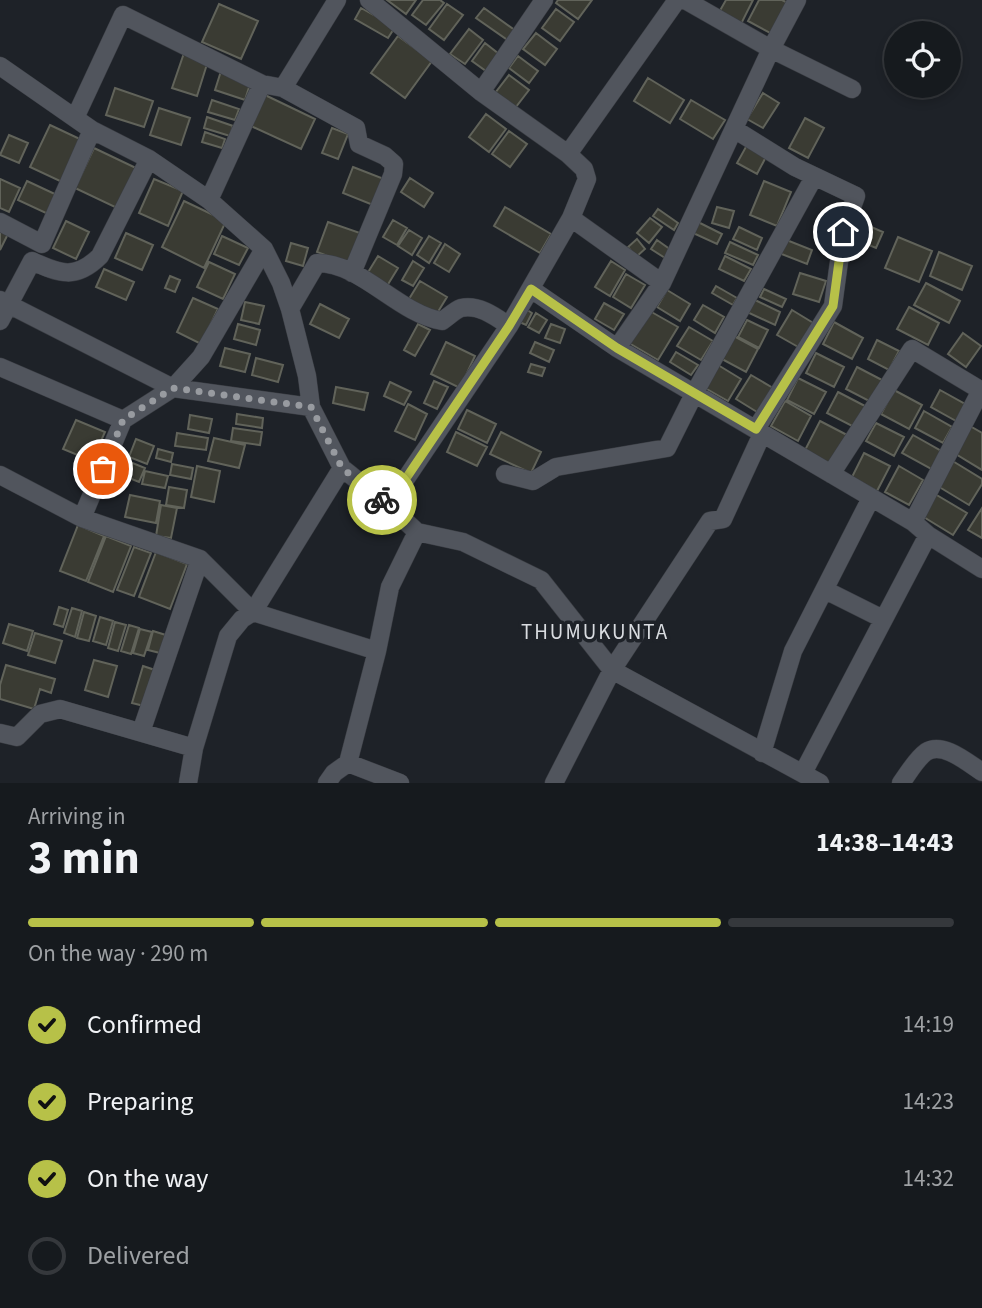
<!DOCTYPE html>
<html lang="en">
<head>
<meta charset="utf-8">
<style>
  :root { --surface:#161a1e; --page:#23272b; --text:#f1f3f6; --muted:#9ea1a4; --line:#35383c; --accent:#b7c148 }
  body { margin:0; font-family:"Source Sans 3",sans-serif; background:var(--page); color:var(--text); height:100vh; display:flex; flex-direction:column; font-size:26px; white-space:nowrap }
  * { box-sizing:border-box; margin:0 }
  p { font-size:23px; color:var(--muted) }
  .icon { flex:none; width:38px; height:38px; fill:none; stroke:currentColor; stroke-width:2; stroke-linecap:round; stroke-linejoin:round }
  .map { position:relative; height:783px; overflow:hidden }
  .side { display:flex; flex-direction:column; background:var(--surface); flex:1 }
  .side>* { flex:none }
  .controls { position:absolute; left:884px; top:21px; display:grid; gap:14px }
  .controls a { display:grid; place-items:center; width:77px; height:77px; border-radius:50%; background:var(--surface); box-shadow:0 4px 10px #0003,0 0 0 2px var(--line); font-size:35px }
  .pin { position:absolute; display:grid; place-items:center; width:60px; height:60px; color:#fff; margin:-30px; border:4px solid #fff; border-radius:50%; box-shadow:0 2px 7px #0007 }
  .courier { position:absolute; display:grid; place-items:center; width:70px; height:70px; margin:-35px; border:5px solid #b7c148; border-radius:50%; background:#fff; color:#222; box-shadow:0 2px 9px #0007 }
  .overview em { font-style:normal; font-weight:700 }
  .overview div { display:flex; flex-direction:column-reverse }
  .overview { display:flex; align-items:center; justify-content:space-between; height:119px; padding:0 28px }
  h1 { font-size:46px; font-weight:700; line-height:52px }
  .bar { display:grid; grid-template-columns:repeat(4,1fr); gap:10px 7px; align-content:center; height:84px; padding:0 28px }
  .bar i { height:9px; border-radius:5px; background:var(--line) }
  .bar .active { background:var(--accent) }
  .bar p { grid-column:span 4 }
  ol { padding:0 28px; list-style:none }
  li { display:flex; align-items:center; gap:21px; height:77px }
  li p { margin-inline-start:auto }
  li .icon { padding:7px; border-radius:50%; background:var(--accent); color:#111; stroke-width:4 }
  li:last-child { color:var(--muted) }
  li i { width:38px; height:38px; border:4px solid var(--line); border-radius:50% }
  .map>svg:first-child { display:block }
</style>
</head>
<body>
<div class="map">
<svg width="982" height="783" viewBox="0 0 982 783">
  <rect width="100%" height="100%" fill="#1e2228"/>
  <path fill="#3a3b33" stroke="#61635a" stroke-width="2" d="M387 0H416L406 14Z
    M423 0H440L444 3 426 25 412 15Z
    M558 0H592L578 19 556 3Z
    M726 0H753L740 26 718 14Z
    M759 0H782L788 3 772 34 748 21Z
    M219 4 258 21 241 59 202 42Z
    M447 4 463 15 444 40 429 29Z
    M361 8 395 27 388 38 355 19Z
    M484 8 516 31 509 41 476 18Z
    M556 9 574 22 560 41 542 28Z
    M469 29 483 40 465 64 450 54Z
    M536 33 557 49 545 65 523 49Z
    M398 36 432 61 405 98 371 73Z
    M485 43 499 54 486 71 472 61Z
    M184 53 208 61 197 96 172 88Z
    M518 56 538 71 529 83 509 68Z
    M221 71 251 81 245 100 215 90Z
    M509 75 529 90 512 112 492 97Z
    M648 78 684 100 670 123 634 101Z
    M115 88 153 101 144 127 106 115Z
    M763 93 779 103 763 128 747 119Z
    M265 95 315 119 301 149 251 126Z
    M212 100 239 109 235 120 208 112Z
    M691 100 725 120 713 139 680 119Z
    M159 108 190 118 181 145 150 135Z
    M486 114 506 129 489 152 469 137Z
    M207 117 233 126 230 136 204 128Z
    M805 118 824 128 808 158 789 148Z
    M50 125 82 140 62 182 30 167Z
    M332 128 348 134 338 159 322 153Z
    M509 131 527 144 510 167 492 154Z
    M205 132 225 139 222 148 202 142Z
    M9 135 28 143 19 163 0 155Z
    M747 145 767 155 757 174 737 163Z
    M94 148 136 168 117 208 75 188Z
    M353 167 384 179 373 205 343 193Z
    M410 178 433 193 424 207 401 192Z
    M0 179 20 188 9 212 0 208Z
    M154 179 183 191 168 226 139 213Z
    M27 181 57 195 48 214 18 200Z
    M764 181 791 192 777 226 750 215Z
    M184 201 226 221 204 268 162 247Z
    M505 207 551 234 540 253 494 226Z
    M717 207 734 211 729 228 712 223Z
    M658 209 678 223 674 230 653 216Z
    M650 218 662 227 649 243 637 233Z
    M393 220 407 228 397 245 383 237Z
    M855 220 883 232 876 248 849 237Z
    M66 221 89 232 76 259 53 248Z
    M328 222 363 234 352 265 317 252Z
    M698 222 722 234 717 244 693 233Z
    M739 227 762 238 757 250 733 239Z
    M0 230 8 234 0 250Z
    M409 230 422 238 412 255 398 246Z
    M126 233 153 245 142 270 115 258Z
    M222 236 248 248 239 265 214 254Z
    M429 236 441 243 429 263 417 255Z
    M898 237 932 251 919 282 885 268Z
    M637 239 645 249 636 257 628 247Z
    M784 239 812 250 807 264 779 253Z
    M657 240 671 250 665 258 651 249Z
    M730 242 758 255 753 265 725 253Z
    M291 243 308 248 303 266 286 261Z
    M445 244 460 254 449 272 434 263Z
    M939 252 972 266 962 290 930 276Z
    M378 256 398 268 387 286 367 274Z
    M725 256 751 269 744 281 719 269Z
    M413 261 424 268 413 286 402 280Z
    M611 261 625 270 610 296 595 287Z
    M209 262 235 274 223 299 197 287Z
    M104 269 134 282 126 300 96 287Z
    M800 273 826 281 819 302 793 294Z
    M626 274 645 285 631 308 613 297Z
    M170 276 180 280 175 292 165 288Z
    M420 281 447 297 436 315 409 299Z
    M926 283 960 301 949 323 914 305Z
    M716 286 737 298 733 305 712 293Z
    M764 289 786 299 782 307 760 297Z
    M667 290 690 304 680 321 657 307Z
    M193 298 218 309 201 344 177 332Z
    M753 299 780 312 775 325 747 312Z
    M245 302 264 306 259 324 241 320Z
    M604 303 624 314 614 330 595 319Z
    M320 304 349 319 339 338 310 324Z
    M703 305 724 317 715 333 694 320Z
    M909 307 939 323 928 345 897 329Z
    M524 308 532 313 526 325 517 321Z
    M648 310 678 327 658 360 629 343Z
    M792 310 815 324 800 348 777 335Z
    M536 313 547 320 539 333 528 327Z
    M747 320 768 330 759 348 738 337Z
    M834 322 863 338 852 359 823 344Z
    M238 324 260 330 256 345 234 339Z
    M418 324 430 330 415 356 404 350Z
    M551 324 565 329 560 343 545 338Z
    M689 327 713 341 701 360 677 346Z
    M963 333 981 346 966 367 948 354Z
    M732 335 758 349 746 372 720 358Z
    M877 340 899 351 889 370 868 359Z
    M446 342 475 356 460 388 431 374Z
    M535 342 554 350 549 362 530 353Z
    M225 348 250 354 245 372 220 366Z
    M676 352 698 365 691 375 670 362Z
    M816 353 844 367 834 387 806 373Z
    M256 358 283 365 278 382 252 375Z
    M531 364 545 368 542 376 528 372Z
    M718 365 741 379 728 401 705 388Z
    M857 367 882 380 871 402 846 389Z
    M751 375 773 388 757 412 736 399Z
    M798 378 826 392 814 414 787 400Z
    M434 381 448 387 437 409 424 403Z
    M390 382 411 392 404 405 384 396Z
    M336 387 368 393 364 410 333 403Z
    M894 390 922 405 909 429 881 414Z
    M940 390 965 404 956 421 931 407Z
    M838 392 865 406 854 427 827 413Z
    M785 401 811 416 798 441 771 426Z
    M408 404 427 414 415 440 395 431Z
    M467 410 496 424 487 443 458 429Z
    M924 411 952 427 943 443 915 428Z
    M237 414 263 418 262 428 236 424Z
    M190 415 212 419 209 433 188 429Z
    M76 420 105 432 92 461 63 449Z
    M820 421 849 436 831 468 803 454Z
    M876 423 904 437 894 456 866 441Z
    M970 426 982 433V470L954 453Z
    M233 428 262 432 260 445 231 441Z
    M456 432 487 447 477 466 447 452Z
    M501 432 541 452 531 473 490 454Z
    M177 433 208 438 206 450 175 446Z
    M913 435 943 452 933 470 902 453Z
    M214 438 245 445 239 468 208 461Z
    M136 439 154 446 147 464 129 457Z
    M158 449 173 453 171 462 156 458Z
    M864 453 890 466 877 491 852 477Z
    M125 460 145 468 139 482 119 474Z
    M951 460 982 479V484L969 505 936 485Z
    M172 464 193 468 191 479 170 475Z
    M197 466 220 471 214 502 191 497Z
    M899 466 923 480 909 505 885 492Z
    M145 471 168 476 165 488 142 484Z
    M169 487 187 490 184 508 166 505Z
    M935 494 967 513 953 535 922 516Z
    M130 495 160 501 156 523 125 517Z
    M161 505 177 508 171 538 156 536Z
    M982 508V538L968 530Z
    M78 525 104 536 86 581 60 571Z
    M106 536 131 546 113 592 88 582Z
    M134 547 151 553 134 596 117 590Z
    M156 552 187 564 170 609 139 597Z
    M59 607 68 610 63 627 54 624Z
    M72 608 82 611 75 637 64 633Z
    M84 612 96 616 89 641 77 638Z
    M100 617 113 621 106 645 93 641Z
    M115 622 126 625 118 651 108 648Z
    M9 624 33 631 27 651 3 643Z
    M129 625 139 628 131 654 121 651Z
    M140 629 152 632 144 656 133 653Z
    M153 631 169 636 164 654 148 650Z
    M35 633 62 641 55 663 28 655Z
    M94 660 117 666 108 697 85 690Z
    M6 665 55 679 51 693 40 689 34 709 0 699V685Z
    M143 666 155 670 144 706 132 703Z"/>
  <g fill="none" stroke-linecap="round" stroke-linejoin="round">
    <g stroke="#3a3d43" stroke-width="19">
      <path id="street" d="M369 0 481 92 568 154
        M685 0 771 49 852 89
        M0 66 92 130 149 159 209 200 264 249 281 283 290 309 307 376 311 407 342 468 388 505 417 532 463 542 541 580 612 670 820 783
        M283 88 356 128 359 144 385 156 394 164 393 174 352 273
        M481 92 544 0
        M75 118 123 15 262 84
        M734 129 795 167 856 196 843 232 833 306 756 429
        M209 200 262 84 283 88 337 0
        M571 218 662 283
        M0 222 42 244 92 130
        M531 289 617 348 913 522 928 535 982 569
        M0 300 173 388 311 407
        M290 309 317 263C362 263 397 313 442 321 448 317 455 310 461 308 479 304 496 317 509 326
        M0 321 32 261C60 274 76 280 100 256L149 159
        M617 348 662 283 771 49 797 0
        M0 367 123 420 173 388 201 357 264 249
        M505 474 533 481 556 467 667 448 694 394 814 177
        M831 474 912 349 982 391
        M0 475 82 518 200 559 253 612 377 651
        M388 505 509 326 571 218 587 179 584 169 568 154 677 0
        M82 518 123 420
        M913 522 981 390
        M825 590 883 619
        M141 732 200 559
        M0 733 17 737 40 714 60 709 194 748
        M762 753 793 651 871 498
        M348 763 400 783
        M803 773 928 535
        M188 783 194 748 228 636 242 619 253 612 342 468
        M327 783 334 773 348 763 377 651 390 587 417 532
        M554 783 612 670 710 521 723 519 762 434
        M901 783C908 774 916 759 926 752 943 741 968 763 982 772"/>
    </g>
    <use href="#street" stroke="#51555d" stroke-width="18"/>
  </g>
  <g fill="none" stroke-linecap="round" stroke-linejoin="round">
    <path stroke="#989ba0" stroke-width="7" stroke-dasharray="0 12.6" d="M103 469 123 420 173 388 311 407 342 468 382 500"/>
    <path stroke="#b7c148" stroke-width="9" d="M382 500 388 505 509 326 531 289 617 348 756 429 833 306 843 232"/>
  </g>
  <g text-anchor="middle" stroke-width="7" stroke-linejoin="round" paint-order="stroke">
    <g font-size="21" letter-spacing="2" fill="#d9dce0" stroke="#1e2228">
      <text x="595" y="639">THUMUKUNTA</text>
    </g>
  </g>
</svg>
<div class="controls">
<a><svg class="icon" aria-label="locate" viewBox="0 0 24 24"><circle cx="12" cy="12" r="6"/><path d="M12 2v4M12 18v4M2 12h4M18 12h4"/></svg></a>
</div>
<div class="pin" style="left:103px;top:469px;background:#ea580c"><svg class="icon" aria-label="bag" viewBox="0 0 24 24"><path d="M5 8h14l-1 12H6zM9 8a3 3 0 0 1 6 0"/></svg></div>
<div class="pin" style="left:843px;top:232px;background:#1f2937"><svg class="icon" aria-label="home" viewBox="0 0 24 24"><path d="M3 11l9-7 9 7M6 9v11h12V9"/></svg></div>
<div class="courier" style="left:382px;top:500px"><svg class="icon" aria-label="bike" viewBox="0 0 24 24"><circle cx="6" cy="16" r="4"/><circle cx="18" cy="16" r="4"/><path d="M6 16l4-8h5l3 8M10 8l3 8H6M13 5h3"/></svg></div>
</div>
<section class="side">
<div class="overview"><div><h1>3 min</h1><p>Arriving in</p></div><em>14:38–14:43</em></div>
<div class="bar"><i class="active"></i><i class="active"></i><i class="active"></i><i></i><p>On the way · 290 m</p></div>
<ol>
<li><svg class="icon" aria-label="check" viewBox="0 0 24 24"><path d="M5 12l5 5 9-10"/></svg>Confirmed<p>14:19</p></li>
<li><svg class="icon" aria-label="check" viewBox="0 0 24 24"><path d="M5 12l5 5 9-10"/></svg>Preparing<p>14:23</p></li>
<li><svg class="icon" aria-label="check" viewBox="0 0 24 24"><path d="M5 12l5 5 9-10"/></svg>On the way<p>14:32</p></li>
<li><i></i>Delivered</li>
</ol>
</section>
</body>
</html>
